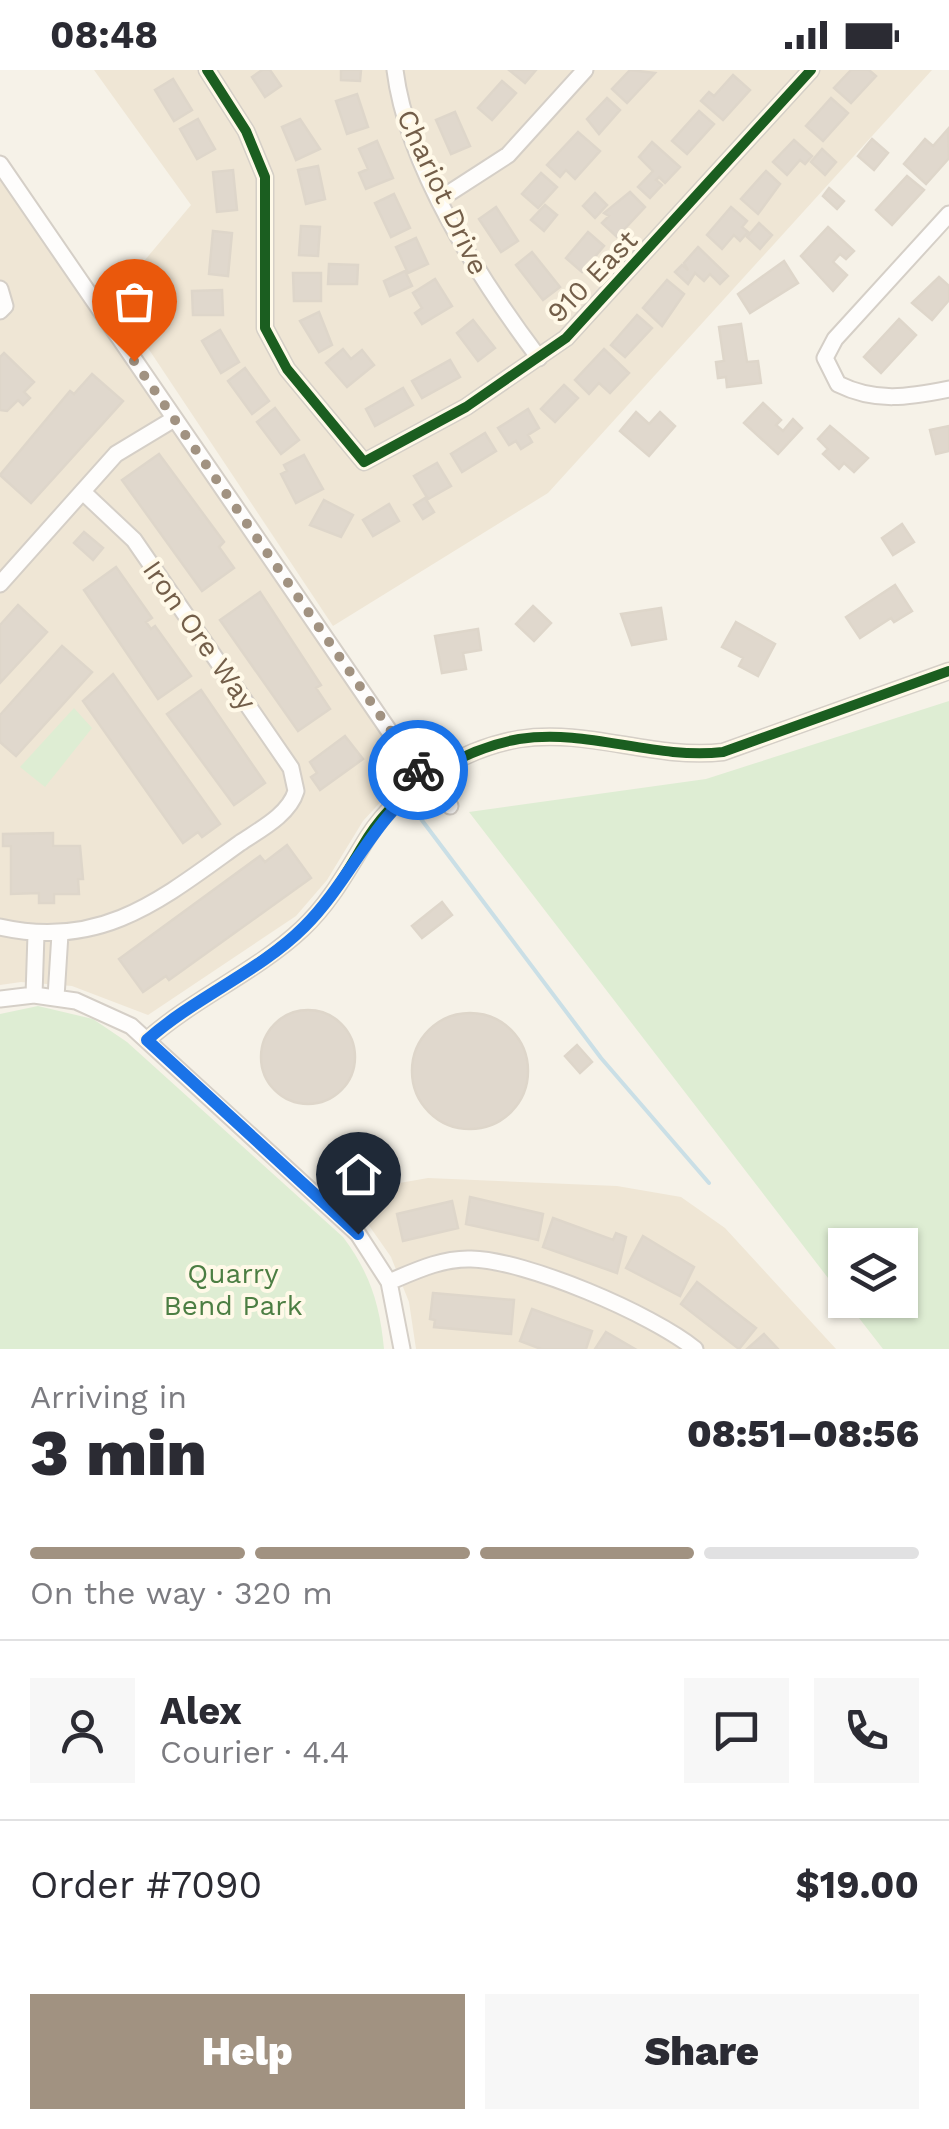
<!DOCTYPE html>
<html lang="en">
<head>
<meta charset="utf-8">
<style>
  :root { --surface:#fff; --page:#f7f7f7; --text:#2b2b33; --muted:#7c7c81; --line:#e1e1e2; --accent:#a19281 }
  body { margin:0; font-family:"Work Sans",sans-serif; background:var(--page); color:var(--text); height:100vh; display:flex; flex-direction:column; font-size:38px; white-space:nowrap }
  * { box-sizing:border-box; margin:0 }
  p { font-size:32px; color:var(--muted) }
  .icon { flex:none; width:55px; height:55px; fill:none; stroke:currentColor; stroke-width:2; stroke-linecap:round; stroke-linejoin:round }
  .map { position:relative; height:1279px; overflow:hidden }
  .drawer { display:flex; flex-direction:column; background:var(--surface); flex:1 }
  .drawer>* { flex:none }
  .controls { position:absolute; left:828px; top:1158px; display:grid; gap:20px }
  .controls a { display:grid; place-items:center; width:90px; height:90px; border-radius:0px; background:var(--surface); box-shadow:0 2px 8px #0004; font-size:50px }
  .pin { position:absolute; display:grid; place-items:center; width:85px; height:85px; color:#fff; margin:-102px -42px; border-radius:50% 50% 50% 0; rotate:-45deg; box-shadow:0 0 10px #0007 }
  .pin .icon { rotate:45deg }
  .courier { position:absolute; display:grid; place-items:center; width:100px; height:100px; margin:-50px; border:8px solid #1a73e8; border-radius:50%; background:#fff; color:#222; box-shadow:0 2px 12px #0007 }
  .head em { font-style:normal; font-weight:800 }
  .head div { display:flex; flex-direction:column-reverse }
  .head { display:flex; align-items:center; justify-content:space-between; height:170px; padding:0 30px }
  h1 { font-size:65px; font-weight:800; line-height:75px }
  .bar { display:grid; grid-template-columns:repeat(4,1fr); gap:15px 10px; align-content:center; height:120px; padding:0 30px }
  .bar i { height:12px; border-radius:8px; background:var(--line) }
  .bar .current { background:var(--accent) }
  .bar p { grid-column:span 4 }
  .line { display:flex; align-items:center; gap:25px; padding:0 30px; border-top:2px solid var(--line) }
  .line div { flex:1 }
  .round { display:grid; place-items:center; flex:none; width:105px; height:105px; border-radius:0px; background:var(--page) }
  .action { display:flex; gap:20px; margin-top:auto; padding:20px 30px }
  .action a { flex:1; height:115px; border-radius:0px; background:var(--accent); color:#fff; font-size:40px; font-weight:800; line-height:115px; text-align:center }
  .action a+a { background:var(--page); color:var(--text) }
  .status { display:flex; justify-content:space-between; align-items:center; height:70px; padding:0 50px; background:var(--surface); direction:ltr }
  .status svg { height:28px; fill:currentColor }
  .map>svg:first-child { display:block }
</style>
</head>
<body>
<div class="status"><b>08:48</b><svg viewBox="0 0 49 12"><path d="M0 12V9h3v3zM5 12V6h3v6zM10 12V3h3v9zM15 12V0h3v12zM26 1h20v11H26zM47 4h2v5h-2z"/></svg></div>
<div class="map">
<svg width="949" height="1279" viewBox="0 0 949 1279">
  <rect width="100%" height="100%" fill="#f6f2e8"/>
  <path fill="#efe6d5" d="M94 0H932L548 423 333 556 114 227 191 135Z
    M0 109 402 695 399 712 363 751 327 810 296 846 148 945 72 916 21 912 0 915Z
    M428 1108 617 1116 681 1127 725 1158 836 1279H416L409 1232 391 1187 368 1154 394 1114Z"/>
  <path fill="#deedd3" d="M949 631V1279H883L845 1230H900V1175H845V1230L469 742 706 709Z
    M74 638 92 658 45 717 20 697Z
    M38 936 93 949 127 972 343 1167C370 1203 380 1235 384 1279H0V944Z"/>
  <g fill="none" stroke-linecap="round" stroke-linejoin="round">
    <path stroke="#cadfe6" stroke-width="4" d="M421 749 601 988 709 1113"/>
  </g>
  <path fill="#e0d8cd" stroke="#ded6ca" stroke-width="2.5" d="M262 0H270L281 16 265 27 252 7Z
    M341 0H361L360 11 341 10Z
    M509 0H536L525 13Z
    M630 0 655 3 627 33 612 19Z
    M851 0H869L876 6 851 33 834 18Z
    M733 5 750 20 723 50 701 31 709 22 714 26Z
    M173 9 192 40 174 51 155 20Z
    M502 11 516 23 492 50 478 38Z
    M357 24 368 57 347 64 336 31Z
    M607 28 620 40 599 64 587 49Z
    M831 28 848 43 823 71 806 56Z
    M699 41 714 54 687 84 672 71Z
    M455 42 470 76 451 84 436 50Z
    M198 49 215 79 197 89 180 59Z
    M300 49 320 79 296 90 282 57Z
    M948 59 949 88 926 114 904 94 925 69 933 76Z
    M578 62 600 81 575 109 566 100 560 107 547 95Z
    M872 69 888 83 874 100 858 86Z
    M794 70 812 86 805 94 800 90 787 105 773 92Z
    M377 71 393 108 366 119 359 103 368 99 359 79Z
    M652 72 680 97 665 113 659 107 656 110 662 115 650 128 638 117 653 101 639 87Z
    M822 79 836 92 825 105 811 92Z
    M318 96 325 129 306 134 298 100Z
    M233 100 237 140 217 142 213 102Z
    M766 101 780 114 758 144 741 129Z
    M541 103 557 117 538 138 522 124Z
    M907 106 924 120 892 155 876 140Z
    M829 118 844 131 837 139 823 126Z
    M630 122 645 137 617 167 602 153 609 146 604 143Z
    M595 123 607 135 595 148 583 136Z
    M394 124 410 158 391 167 375 133Z
    M545 135 557 145 544 161 531 150Z
    M496 137 518 171 501 182 479 149Z
    M731 137 747 151 742 157 748 162 740 171 734 165 722 179 707 165Z
    M759 153 772 165 760 179 747 167Z
    M301 156 320 157 318 186 299 185Z
    M828 157 854 181 846 189 840 184 833 192 847 205 833 221 801 186Z
    M213 161 232 163 228 206 209 204Z
    M588 162 604 176 582 202 566 188Z
    M416 168 428 194 408 203 396 177Z
    M698 177 728 206 720 214 710 204 704 211 695 203 688 214 675 202 682 195 688 200 684 193Z
    M532 182 560 217 543 230 516 195Z
    M784 191 798 213 750 243 738 224Z
    M329 194 358 195 357 214H328Z
    M405 201 412 216 390 226 384 211Z
    M293 203H321V231H294Z
    M939 207 949 216V230L932 250 912 233Z
    M435 209 452 236 422 254 415 243 422 238 413 223Z
    M667 210 684 224 662 256 643 238Z
    M222 220 223 245H193L192 221Z
    M319 242 332 275 319 282 300 251Z
    M637 245 652 258 625 287 611 275Z
    M899 249 916 265 881 303 864 287Z
    M473 250 495 278 478 291 457 263Z
    M741 254 747 292 758 291 761 313 727 317 726 307 718 308 716 292 724 291 719 257Z
    M220 260 239 292 221 303 202 271Z
    M343 279 351 289 362 280 374 295 347 317 326 293Z
    M604 279 629 303 610 323 599 313 589 324 575 310Z
    M4 283 34 312 24 322 30 328 23 335 18 330 7 341 0 340V287Z
    M450 290 460 307 422 328 412 311Z
    M245 298 269 331 252 344 228 311Z
    M92 304 123 331 31 433 0 405 70 321 74 324Z
    M564 315 578 328 555 352 541 339Z
    M403 318 413 335 375 356 366 339Z
    M763 333 781 350 776 355 783 361 793 349 802 358 778 384 744 353Z
    M275 338 299 370 281 384 257 352Z
    M528 339 539 358 528 365 532 372 521 379 516 371 509 375 498 358Z
    M636 342 649 354 660 342 675 356 649 386 620 361Z
    M830 356 868 388 854 402 844 393 839 399 823 384 828 379 818 369Z
    M949 356V381L936 384 930 360Z
    M485 363 496 381 462 402 451 384Z
    M159 384 224 472 219 477 234 498 202 521 122 410Z
    M304 385 323 419 296 433 281 404 287 401 284 395Z
    M437 393 451 416 428 429 414 406Z
    M425 428 434 442 423 449 414 435Z
    M324 430 353 445 341 467 310 455Z
    M389 434 399 451 373 466 363 450Z
    M902 454 914 472 893 485 882 468Z
    M84 462 103 478 93 490 74 473Z
    M116 497 152 548 146 552 151 559 155 556 191 606 158 629 84 520Z
    M895 515 912 541 894 552 891 548 860 568 846 547Z
    M260 522 321 615 316 618 330 639 298 661 220 550Z
    M18 535 47 562 0 613V555Z
    M533 536 551 553 534 571 516 554Z
    M661 538 666 569 632 575 621 544Z
    M736 552 775 574 758 606 739 596 743 588 722 577Z
    M478 559 481 580 463 583 466 599 442 603 435 566Z
    M62 576 92 602 16 686 0 672V645Z
    M113 604 220 754 202 767 198 762 183 773 83 631Z
    M201 620 265 713 234 735 167 644Z
    M345 666 363 689 320 720 311 707 317 703 310 692Z
    M53 763V776H80L83 809H78L79 824H54V833H39V823L11 824V776H3V764Z
    M287 775 311 808 169 910 166 906 143 922 119 889 260 786 265 792Z
    M442 832 452 845 422 868 412 856Z
    M261 987a47 47 0 1 1 94 0a47 47 0 1 1-94 0Z
    M412 1001a58 58 0 1 1 116 0a58 58 0 1 1-116 0Z
    M577 975 592 992 580 1003 565 986Z
    M470 1127 543 1144 538 1170 466 1154Z
    M452 1131 458 1158 403 1171 397 1144Z
    M553 1148 613 1170 616 1163 626 1167 617 1203 543 1177Z
    M643 1166 694 1197 680 1226 626 1198Z
    M697 1212 756 1258 739 1279 681 1234Z
    M433 1223 514 1230 511 1264 434 1257 435 1250 430 1249Z
    M532 1239 592 1261 586 1279H541L520 1271Z
    M606 1262 635 1279H595Z
    M764 1264 778 1279H747Z"/>
  <g fill="none" stroke-linecap="round" stroke-linejoin="round">
    <g stroke="#d5cfc7" stroke-width="19">
      <path id="minor" d="M207 0 246 61 265 107V258L287 299 364 392 466 337 566 268 811 0
        M395 0C407 97 481 211 539 288
        M0 94 407 687 450 736
        M440 129 508 85 585 0
        M949 144 835 269 825 288 838 314C876 333 909 327 949 319
        M0 219 5 236 0 241
        M0 514 116 384 174 349
        M0 857C102 880 162 829 240 773 259 760 289 745 296 721L291 698 134 470 83 422
        M34 925 36 864
        M56 927 60 864
        M0 929 34 925 76 931 131 956 358 1164 389 1212 402 1279
        M147 970C194 928 256 902 302 859 331 832 348 799 368 767 400 717 462 679 519 669 588 658 653 690 723 682L949 601
        M389 1212C415 1201 442 1188 471 1189 526 1190 652 1244 695 1279"/>
    </g>
    <use href="#minor" stroke="#fefdfc" stroke-width="15"/>
    <g stroke="#fff9e8" stroke-width="16">
      <path id="cycleway" d="M207 0 246 61 265 107V258L287 299 364 392 466 337 566 268 811 0
        M147 970C194 928 256 902 302 859 331 832 348 799 368 767 400 717 462 679 519 669 588 658 653 690 723 682L949 601"/>
    </g>
    <use href="#cycleway" stroke="#1b5e20" stroke-width="10"/>
  </g>
  <g fill="none" stroke-linecap="round" stroke-linejoin="round">
    <path stroke="#a19281" stroke-width="10" stroke-dasharray="0 18" d="M134 291 418 700"/>
    <path stroke="#1a73e8" stroke-width="12" d="M358 1164 147 970C195 927 259 902 304 857 351 810 372 749 427 709L418 700"/>
  </g>
  <g text-anchor="middle" stroke-width="8" stroke-linejoin="round" paint-order="stroke">
    <g font-size="28" fill="#735e49" stroke="#fff9e8">
      <text transform="translate(443 122) rotate(65)" y="10">Chariot Drive</text>
      <text transform="translate(592 206) rotate(-46)" y="10">910 East</text>
      <text transform="translate(200 565) rotate(55)" y="10">Iron Ore Way</text>
    </g>
    <g font-size="28" fill="#4c7e43" stroke="#fff9e8">
      <text x="233" y="1213">Quarry<tspan x="233" dy="32">Bend Park</tspan></text>
    </g>
  </g>
</svg>
<div class="controls">
<a><svg class="icon" aria-label="layers" viewBox="0 0 24 24"><path d="M12 4l9 5-9 5-9-5zM3 14l9 5 9-5"/></svg></a>
</div>
<div class="pin" style="left:134px;top:291px;background:#ea580c"><svg class="icon" aria-label="bag" viewBox="0 0 24 24"><path d="M5 8h14l-1 12H6zM9 8a3 3 0 0 1 6 0"/></svg></div>
<div class="pin" style="left:358px;top:1164px;background:#1f2937"><svg class="icon" aria-label="home" viewBox="0 0 24 24"><path d="M3 11l9-7 9 7M6 9v11h12V9"/></svg></div>
<div class="courier" style="left:418px;top:700px"><svg class="icon" aria-label="bike" viewBox="0 0 24 24"><circle cx="6" cy="16" r="4"/><circle cx="18" cy="16" r="4"/><path d="M6 16l4-8h5l3 8M10 8l3 8H6M13 5h3"/></svg></div>
</div>
<section class="drawer">
<div class="head"><div><h1>3 min</h1><p>Arriving in</p></div><em>08:51–08:56</em></div>
<div class="bar"><i class="current"></i><i class="current"></i><i class="current"></i><i></i><p>On the way · 320 m</p></div>
<div class="line" style="height:180px"><a class="round"><svg class="icon" aria-label="person" viewBox="0 0 24 24"><circle cx="12" cy="8" r="4"/><path d="M4 21q1-7 8-7t8 7"/></svg></a><div><b>Alex</b><p>Courier · 4.4</p></div><a class="round"><svg class="icon" aria-label="chat" viewBox="0 0 24 24"><path d="M4 5h16v11H9l-5 4z"/></svg></a><a class="round"><svg class="icon" aria-label="phone" viewBox="0 0 24 24"><path d="M5 4h4l2 5-3 2q2 4 5 5l2-3 5 2v4C11 20 4 13 5 4z"/></svg></a></div>
<div class="line" style="height:130px"><div>Order #7090</div><b>$19.00</b></div>
<div class="action"><a>Help</a><a>Share</a></div>
</section>
</body>
</html>
